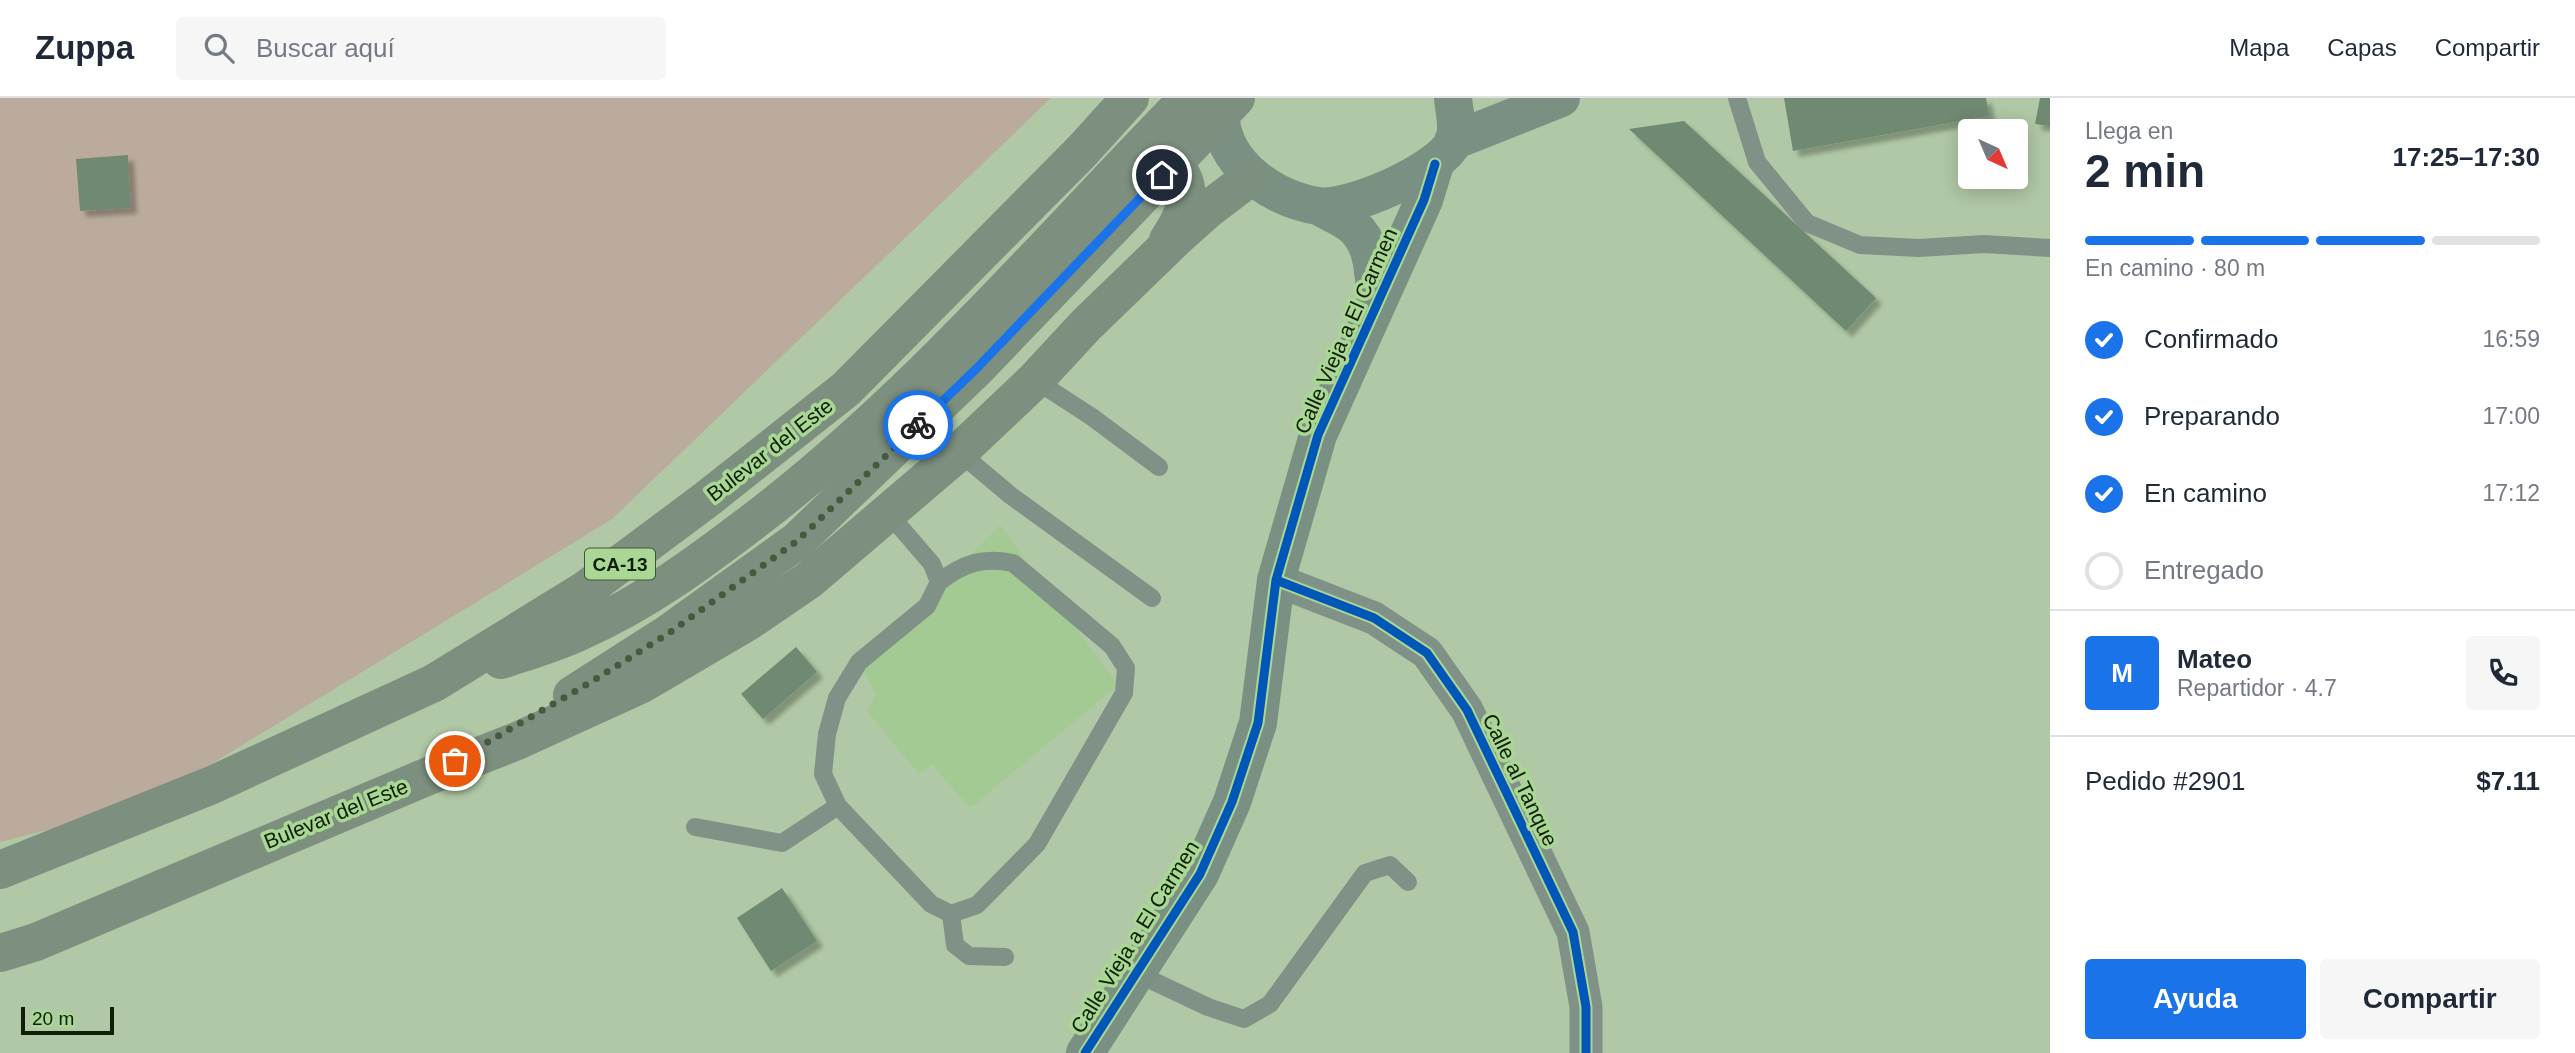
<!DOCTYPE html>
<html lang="es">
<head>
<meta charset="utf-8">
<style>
  :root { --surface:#fff; --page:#f6f6f7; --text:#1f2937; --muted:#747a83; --line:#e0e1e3; --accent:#1a73e8 }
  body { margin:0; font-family:Arial,sans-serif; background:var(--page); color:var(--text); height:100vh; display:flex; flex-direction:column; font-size:26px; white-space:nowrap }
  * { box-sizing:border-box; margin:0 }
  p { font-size:23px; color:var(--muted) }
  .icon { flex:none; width:38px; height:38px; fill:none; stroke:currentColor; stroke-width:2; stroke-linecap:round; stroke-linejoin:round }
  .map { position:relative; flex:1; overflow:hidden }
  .side { display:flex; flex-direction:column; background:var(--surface); width:525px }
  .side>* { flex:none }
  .needle { width:46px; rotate:136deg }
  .fabs { position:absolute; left:1958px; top:21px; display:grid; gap:14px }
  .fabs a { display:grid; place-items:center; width:70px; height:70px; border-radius:7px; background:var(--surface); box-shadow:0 4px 18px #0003; font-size:35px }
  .scale { position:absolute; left:21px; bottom:18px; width:93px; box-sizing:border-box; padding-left:7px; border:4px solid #0f1f06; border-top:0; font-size:19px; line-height:24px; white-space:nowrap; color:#0f1f06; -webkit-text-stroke:5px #aad796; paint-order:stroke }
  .pin { position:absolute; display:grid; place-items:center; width:60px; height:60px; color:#fff; margin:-30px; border:4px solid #fff; border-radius:50%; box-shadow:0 2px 7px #0007 }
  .courier { position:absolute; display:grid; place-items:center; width:70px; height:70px; margin:-35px; border:5px solid #1a73e8; border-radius:50%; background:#fff; color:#222; box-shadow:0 2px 9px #0007 }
  .overview em { font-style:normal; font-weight:700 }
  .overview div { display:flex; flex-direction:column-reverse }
  .overview { display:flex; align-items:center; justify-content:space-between; height:119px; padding:0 35px }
  h1 { font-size:46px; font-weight:700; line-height:52px }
  .bar { display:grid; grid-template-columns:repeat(4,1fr); gap:10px 7px; align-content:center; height:84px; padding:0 35px }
  .bar i { height:9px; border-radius:5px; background:var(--line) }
  .bar .selected { background:var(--accent) }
  .bar p { grid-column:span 4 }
  .line { display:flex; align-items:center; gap:18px; padding:0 35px; border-top:2px solid var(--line) }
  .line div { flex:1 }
  .round { display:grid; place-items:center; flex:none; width:74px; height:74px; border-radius:7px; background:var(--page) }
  ol { padding:0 35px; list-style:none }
  li { display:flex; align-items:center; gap:21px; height:77px }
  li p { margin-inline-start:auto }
  li .icon { padding:7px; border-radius:50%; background:var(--accent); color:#fff; stroke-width:4 }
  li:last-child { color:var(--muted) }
  li i { width:38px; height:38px; border:4px solid var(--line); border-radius:50% }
  .button { display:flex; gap:14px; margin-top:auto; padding:14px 35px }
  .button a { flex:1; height:80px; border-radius:7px; background:var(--accent); color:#fff; font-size:28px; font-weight:700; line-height:80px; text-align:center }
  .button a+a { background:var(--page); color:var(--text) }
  header { display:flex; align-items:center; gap:42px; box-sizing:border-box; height:98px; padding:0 35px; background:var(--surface); border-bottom:2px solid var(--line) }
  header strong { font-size:33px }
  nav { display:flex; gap:38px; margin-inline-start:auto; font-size:24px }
  .search { width:490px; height:63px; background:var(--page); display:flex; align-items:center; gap:18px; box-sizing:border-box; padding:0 24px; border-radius:7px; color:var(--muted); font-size:26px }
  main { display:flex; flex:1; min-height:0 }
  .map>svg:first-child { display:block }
</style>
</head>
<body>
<header>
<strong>Zuppa</strong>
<div class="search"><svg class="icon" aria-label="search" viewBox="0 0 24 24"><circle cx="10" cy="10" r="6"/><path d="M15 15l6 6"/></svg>Buscar aquí</div>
<nav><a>Mapa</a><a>Capas</a><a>Compartir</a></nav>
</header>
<main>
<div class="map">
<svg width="2050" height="955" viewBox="0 0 2050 955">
  <defs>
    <filter id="shadow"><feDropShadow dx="6" dy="6" stdDeviation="2" flood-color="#0004"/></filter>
  </defs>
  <rect width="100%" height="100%" fill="#b0c8a5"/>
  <path fill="#a4ca93" d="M1000 427 1118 587 970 710 932 666 919 676 867 613 876 597 862 568Z"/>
  <path fill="#bbab9c" d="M0 0H1051L612 421 143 708 0 744Z"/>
  <path fill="#708972" filter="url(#shadow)" d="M1784 0H1986L1989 18 1793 53Z
    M2040 0H2050V28L2035 26Z
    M1684 23 1876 200 1846 233 1629 31Z
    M128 57 131 110 80 113 76 61Z
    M796 549 817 574 763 621 741 596Z
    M782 790 817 843 771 873 737 820Z"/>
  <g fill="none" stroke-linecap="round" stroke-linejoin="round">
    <path stroke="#809187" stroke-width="18" d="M1737 0 1757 64 1807 125 1860 147 1919 150 1984 146 2050 150
      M1035 282 1092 319 1159 369
      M959 354 1010 397 1152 500
      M889 416 932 466 939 484 927 508 859 564 837 600 827 636 823 676 838 708 931 806 951 816 977 807 1037 746 1124 595 1126 570 1112 548 1013 465C982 459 964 465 939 484
      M695 729 782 745 838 708
      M951 816 955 847 969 858 1005 859
      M1136 875 1208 909 1244 921 1270 906 1365 775 1390 767 1408 784"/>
    <path stroke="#809187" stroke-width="33" d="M1276 482 1374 520 1427 555 1467 612 1573 834 1586 909V955"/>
    <path stroke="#7a9082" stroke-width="38" d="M1222 0C1211 57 1266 100 1318 108 1348 113 1441 73 1454 43 1459 30 1454 13 1453 0
      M1453 43 1561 0
      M1320 109C1330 115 1344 120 1353 128 1375 147 1373 178 1376 204
      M1085 955 1200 776 1232 704 1258 625 1276 482 1318 337 1424 102 1435 66"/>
    <path stroke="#7d907f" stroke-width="38" d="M1140 68C1166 57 1190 72 1186 102 1184 116 1176 130 1168 142
      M501 562C528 553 556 545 581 533 645 505 700 464 755 422 916 299 1047 144 1188 0
      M572 597 669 535 797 443
      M431 677 517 643 640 587 749 523 809 482 959 354 1035 282 1086 227 1178 138 1206 113 1252 78
      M0 772 212 687 434 585 585 492 707 401 846 291 1082 53 1130 0
      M0 855 36 844 431 677 453 664"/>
    <path stroke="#7d907f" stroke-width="38" d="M797 443 976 271 1236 0"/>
    <g stroke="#aad796" stroke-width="13">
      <path id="cycleway" d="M1276 482 1374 520 1427 555 1467 612 1573 834 1586 909V955
        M1085 955 1200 776 1232 704 1258 625 1276 482 1318 337 1424 102 1435 66"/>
    </g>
    <use href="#cycleway" stroke="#0057b8" stroke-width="9"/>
  </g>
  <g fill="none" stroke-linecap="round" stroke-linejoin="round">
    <path stroke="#475a3e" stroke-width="7" stroke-dasharray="0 12.6" d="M455 663 591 584 669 535 797 443 918 327"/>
    <path stroke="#1a73e8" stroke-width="9" d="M918 327 976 271 1162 77"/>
  </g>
  <g text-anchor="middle" stroke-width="7" stroke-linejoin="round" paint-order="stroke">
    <rect fill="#aad796" stroke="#3e5631" stroke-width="2" x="585" y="450.5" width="70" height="31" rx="5"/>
    <g font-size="19" font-weight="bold" fill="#0f1f06">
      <text x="620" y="473">CA-13</text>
    </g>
    <g font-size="21" fill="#0f1f06" stroke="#aad796">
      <text transform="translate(1346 233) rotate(-66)" y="7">Calle Vieja a El Carmen</text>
      <text transform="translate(770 352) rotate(-38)" y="7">Bulevar del Este</text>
      <text transform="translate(1520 682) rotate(64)" y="7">Calle al Tanque</text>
      <text transform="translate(336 716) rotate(-22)" y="7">Bulevar del Este</text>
      <text transform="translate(1135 839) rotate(-58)" y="7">Calle Vieja a El Carmen</text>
    </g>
  </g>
</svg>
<div class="fabs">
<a><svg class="needle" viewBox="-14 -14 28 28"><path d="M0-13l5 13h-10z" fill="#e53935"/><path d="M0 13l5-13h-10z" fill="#747a83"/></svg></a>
</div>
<div class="scale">20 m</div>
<div class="pin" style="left:455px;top:663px;background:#ea580c"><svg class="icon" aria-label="bag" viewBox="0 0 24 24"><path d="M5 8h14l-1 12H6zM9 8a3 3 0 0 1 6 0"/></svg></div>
<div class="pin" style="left:1162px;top:77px;background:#1f2937"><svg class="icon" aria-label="home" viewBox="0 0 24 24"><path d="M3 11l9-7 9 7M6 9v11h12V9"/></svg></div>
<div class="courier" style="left:918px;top:327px"><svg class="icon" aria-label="bike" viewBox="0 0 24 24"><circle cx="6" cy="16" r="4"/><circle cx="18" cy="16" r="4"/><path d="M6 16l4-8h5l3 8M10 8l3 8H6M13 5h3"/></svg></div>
</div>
<section class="side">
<div class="overview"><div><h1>2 min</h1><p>Llega en</p></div><em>17:25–17:30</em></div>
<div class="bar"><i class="selected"></i><i class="selected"></i><i class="selected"></i><i></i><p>En camino · 80 m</p></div>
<ol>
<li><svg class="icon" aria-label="check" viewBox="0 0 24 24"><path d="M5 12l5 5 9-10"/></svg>Confirmado<p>16:59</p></li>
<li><svg class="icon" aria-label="check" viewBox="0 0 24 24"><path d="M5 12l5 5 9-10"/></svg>Preparando<p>17:00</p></li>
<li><svg class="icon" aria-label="check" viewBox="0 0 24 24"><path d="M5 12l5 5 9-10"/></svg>En camino<p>17:12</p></li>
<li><i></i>Entregado</li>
</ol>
<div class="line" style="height:126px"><b class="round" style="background:var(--accent);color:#fff">M</b><div><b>Mateo</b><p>Repartidor · 4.7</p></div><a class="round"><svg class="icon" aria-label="phone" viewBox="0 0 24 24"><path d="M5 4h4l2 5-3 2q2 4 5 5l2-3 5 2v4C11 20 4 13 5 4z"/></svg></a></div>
<div class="line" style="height:91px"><div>Pedido #2901</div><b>$7.11</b></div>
<div class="button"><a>Ayuda</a><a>Compartir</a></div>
</section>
</main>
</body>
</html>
